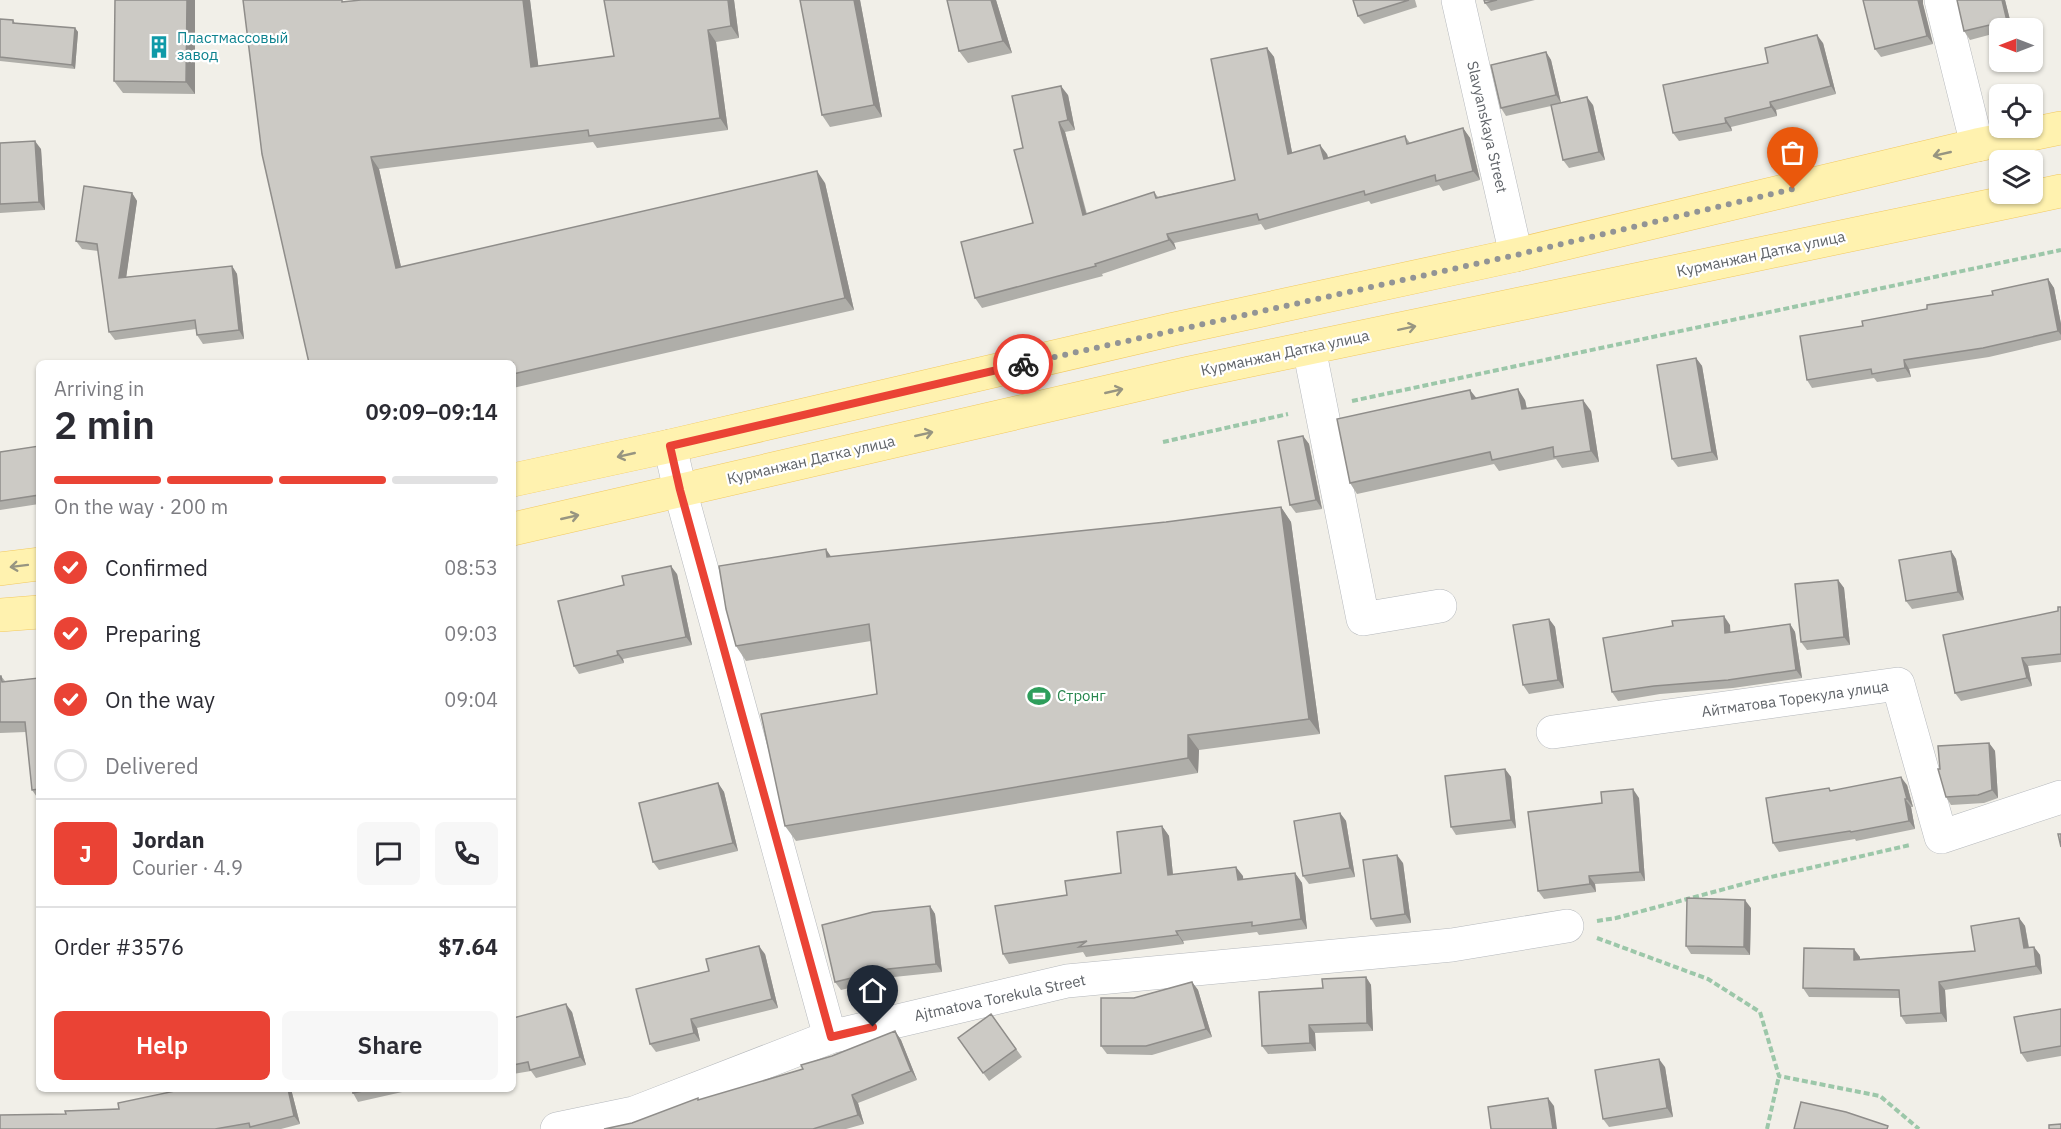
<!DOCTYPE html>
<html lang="en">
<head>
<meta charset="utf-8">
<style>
  :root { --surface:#fff; --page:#f7f7f7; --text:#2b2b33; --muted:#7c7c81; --line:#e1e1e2; --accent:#ea4335 }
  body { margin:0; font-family:"IBM Plex Sans",sans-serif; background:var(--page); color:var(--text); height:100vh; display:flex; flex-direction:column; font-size:22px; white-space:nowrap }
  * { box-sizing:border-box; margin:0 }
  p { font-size:20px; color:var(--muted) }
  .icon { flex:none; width:33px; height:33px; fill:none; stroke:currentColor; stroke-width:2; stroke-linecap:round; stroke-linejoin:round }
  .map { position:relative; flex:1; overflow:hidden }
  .sheet { position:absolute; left:36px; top:360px; width:480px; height:732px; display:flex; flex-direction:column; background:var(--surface); border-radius:9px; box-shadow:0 2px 4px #0004 }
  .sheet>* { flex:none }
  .needle { width:39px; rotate:270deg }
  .tools { position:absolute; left:1989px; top:18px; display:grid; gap:12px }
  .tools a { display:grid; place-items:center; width:54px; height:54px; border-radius:9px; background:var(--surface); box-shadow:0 2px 4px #0004; font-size:30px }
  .pin { position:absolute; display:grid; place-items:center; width:51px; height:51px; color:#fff; margin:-62px -26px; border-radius:50% 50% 50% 0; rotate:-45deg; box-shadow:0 0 6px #0007 }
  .pin .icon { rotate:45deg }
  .courier { position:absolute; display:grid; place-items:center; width:60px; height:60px; margin:-30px; border:4px solid #ea4335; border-radius:50%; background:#fff; color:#222; box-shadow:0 2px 8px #0007 }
  .headline em { font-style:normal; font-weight:600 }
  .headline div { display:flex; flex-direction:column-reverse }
  .headline { display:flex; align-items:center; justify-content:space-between; height:102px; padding:0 18px }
  h1 { font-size:39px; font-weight:600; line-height:45px }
  .bar { display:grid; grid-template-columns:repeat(4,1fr); gap:9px 6px; align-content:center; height:72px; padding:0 18px }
  .bar i { height:8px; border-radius:4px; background:var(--line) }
  .bar .current { background:var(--accent) }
  .bar p { grid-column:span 4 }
  .line { display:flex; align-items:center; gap:15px; padding:0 18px; border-top:2px solid var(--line) }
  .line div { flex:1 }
  .round { display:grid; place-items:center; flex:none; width:63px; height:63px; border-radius:9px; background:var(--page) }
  ol { padding:0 18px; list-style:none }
  li { display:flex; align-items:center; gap:18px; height:66px }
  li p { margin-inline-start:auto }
  li .icon { padding:6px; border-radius:50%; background:var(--accent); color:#fff; stroke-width:4 }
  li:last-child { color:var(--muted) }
  li i { width:33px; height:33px; border:3px solid var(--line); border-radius:50% }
  .button { display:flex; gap:12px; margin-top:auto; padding:12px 18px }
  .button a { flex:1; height:69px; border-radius:9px; background:var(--accent); color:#fff; font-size:24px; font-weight:600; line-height:69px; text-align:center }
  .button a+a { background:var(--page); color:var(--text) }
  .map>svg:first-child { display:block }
</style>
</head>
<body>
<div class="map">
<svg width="2061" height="1129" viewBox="0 0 2061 1129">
  <rect width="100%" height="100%" fill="#f1efe8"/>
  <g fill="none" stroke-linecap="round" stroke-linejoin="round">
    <g stroke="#b5b8bc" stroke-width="34">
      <path id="minor" d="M1458 0 1516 255
        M1941 0 1977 145
        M1309 348 1363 619 1440 606
        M670 446 680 490 830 1037
        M1553 732 1898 684 1941 837 2061 797
        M557 1129 634 1113 830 1037 1067 981 1452 945 1567 926"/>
    </g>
    <g stroke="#f2c960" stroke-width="34">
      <path id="major" d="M513 480 670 446 1174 329 1516 255 1977 145 2061 128
        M513 529 1189 373 2061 191
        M0 569 39 564
        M0 615 39 612"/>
    </g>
    <path stroke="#9cc7a9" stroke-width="4" stroke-dasharray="6 3" stroke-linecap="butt" d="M1352 401 2061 250
      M1163 442 1288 414
      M1597 921 1616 918 1762 879 1910 845
      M1597 938 1708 979 1760 1012 1779 1076 1880 1096 1919 1129
      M1767 1129 1779 1076"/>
    <use href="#minor" stroke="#fff" stroke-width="33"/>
    <use href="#major" stroke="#fff2af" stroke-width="33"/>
  </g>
  <path fill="#afaea9" d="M195 0V94L123 93 114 81Z
    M530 0 538 66 614 56 734 0 739 38 716 42 728 130 597 148 593 142 379 169 401 267 825 183 854 310 513 388V363H309L348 2Z
    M800 0H860L882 117 830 127 822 115Z
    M947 0H996L1012 53 968 63 959 51Z
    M1353 0H1415L1417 7 1364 24 1358 16Z
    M1484 0H1535L1491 11 1485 3Z
    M1957 0H2005L2012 28H2000V32L1970 40 1964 31Z
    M1923 4 1933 44 1881 57 1875 49Z
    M0 19 13 20 15 23 75 28 78 32 75 69 0 61Z
    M1823 43 1836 94 1776 110 1777 116 1731 127 1732 131 1679 141 1673 133 1768 63Z
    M1267 48 1274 57 1292 152 1327 154 1328 158 1405 136 1410 143 1463 128 1470 138 1480 180 1443 191 1439 185 1371 204 1369 201 1265 230 1261 224 1174 243 1176 249 1102 274 1103 276 982 308 975 298 1033 223 1023 148 1068 95 1075 130 1065 132 1087 214 1154 192 1158 197 1235 180Z
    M1546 52 1551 60 1561 103 1593 105 1605 160 1569 168 1563 160 1551 106 1506 116 1501 108Z
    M0 143 41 149 45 210 0 213Z
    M132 193 137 201 126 277 232 266 237 274 244 339 203 344 197 335 196 329 115 340 109 332 98 251 82 249 76 241Z
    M2048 279 2054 288 2061 324V340L1989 357 1909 369 1911 377 1877 382 1874 378 1812 388 1807 380 1927 309 1993 295Z
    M1696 358 1702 366 1718 460 1678 467 1672 459Z
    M1476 398 1525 400 1527 409 1591 411 1599 462 1562 468 1556 459 1499 471 1494 464 1357 494 1350 483Z
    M1303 436 1309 444 1322 509 1296 513 1290 505Z
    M39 446V504L0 510V452Z
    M1281 507 1291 522 1320 734 1199 750 1198 773 796 841 785 826 877 694 871 641 746 661 736 646 831 557 1166 522Z
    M1951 551 1956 559 1964 600 1912 609 1906 601Z
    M677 574 692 645 623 659 624 663 579 674 574 666Z
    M1838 580 1844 588 1850 645 1807 650 1801 642Z
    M2061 607V662L2028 666 2032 686 1961 701 1955 693 2058 611Z
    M1549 619 1555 627 1564 688 1529 694 1523 685Z
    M1790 624 1795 632 1802 678 1733 688 1660 694 1618 701 1612 692 1730 625V632Z
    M0 676H1L5 681 39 678V800L32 790 26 732 0 733Z
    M1989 743 1995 751 1998 798 1984 803 1951 805 1946 797Z
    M1505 769 1511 777 1516 828 1456 835 1451 827Z
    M718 783 724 792 738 851 659 870 653 862Z
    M1907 785 1913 807H1911L1915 829 1856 841 1855 839 1779 852 1773 843 1831 791Z
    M1639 798 1645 881 1595 884 1596 892 1544 899 1538 891Z
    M1340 813 1346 821 1355 877 1309 884 1303 876Z
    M1162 826 1169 836 1173 875 1243 876V879L1295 873 1302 883 1307 929 1259 935 1257 932 1183 941 1184 944 1086 957 1083 952 1009 964 1003 954 1067 895 1121 873Z
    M1403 863 1411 923 1376 927 1371 919Z
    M930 906 935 914 942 972 894 977 841 990 835 982Z
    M1751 908 1750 955 1691 954 1686 946Z
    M2019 918 2025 926 2029 947H2034L2040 955 2042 974 1945 990 1947 1022 1906 1024 1901 1016 1899 998 1809 997 1803 988 1860 957V959L1975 951Z
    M765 954 778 1008 697 1028 700 1041 656 1052 650 1044 709 971Z
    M1366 977 1371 985 1373 1031 1315 1033 1316 1051 1268 1054 1262 1046 1323 988Z
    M1192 982 1198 990 1212 1037 1152 1055 1107 1054 1101 1046 1134 998Z
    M2061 1009V1056L2027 1062 2021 1053Z
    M572 1012 586 1065 536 1078 531 1071 513 1074V1018Z
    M991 1014 1022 1057 989 1081 958 1038Z
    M895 1031 901 1040 917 1080 858 1103 864 1124 846 1129H604L632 1123 699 1100 803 1069 832 1056Z
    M1665 1067 1673 1117 1609 1127 1603 1119Z
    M291 1089 300 1124 281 1129H0L66 1114Z
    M352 1089H411V1090L358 1102 353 1093Z"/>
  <path fill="#8f8d8a" d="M187 0H195V94L186 82Z
    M523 0H530L540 79 531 67Z
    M728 0H734L739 38 731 26Z
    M854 0H860L882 117 874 105Z
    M991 0H996L1012 53 1003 41Z
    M1918 0H1923V4L1933 44 1927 36Z
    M2002 0H2005L2012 28 2007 21Z
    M75 28 78 32 75 69 72 65Z
    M708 30 716 42 728 130 720 118Z
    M1817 35 1823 43 1836 94 1831 86Z
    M1267 48 1274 57 1294 163 1288 154Z
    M1546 52 1551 60 1561 103 1556 95Z
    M1061 86 1068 95 1075 130 1068 120Z
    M1587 97 1593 105 1605 160 1599 152Z
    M1770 102 1776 110 1777 116 1771 107Z
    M1725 118 1731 127 1732 131 1726 123Z
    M1059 122 1065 132 1089 225 1083 215Z
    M1463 128 1470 138 1480 180 1473 171Z
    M35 141 41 149 45 210 39 202Z
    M1320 145 1327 154 1331 169 1324 159Z
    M371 157 379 169 404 280 396 268Z
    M817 171 825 183 854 310 845 298Z
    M132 193 137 201 125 286 119 278Z
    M1167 234 1174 243 1176 249 1169 240Z
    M232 266 237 274 244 339 239 330Z
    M2048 279 2054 288 2061 324V335L2058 331Z
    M1696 358 1702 366 1718 460 1712 452Z
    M1904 360 1909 369 1911 377 1905 368Z
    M1518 389 1525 400 1529 420 1522 409Z
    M1470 390 1478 400 1472 399Z
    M1583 400 1591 411 1599 462 1591 451Z
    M1303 436 1309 444 1322 509 1316 500Z
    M1281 507 1291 522 1320 734 1309 719Z
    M826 549 836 564 827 557Z
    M1951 551 1956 559 1964 600 1958 592Z
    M671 566 677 574 692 645 686 637Z
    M1838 580 1844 588 1850 645 1844 637Z
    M1724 616 1730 625 1731 641 1725 633Z
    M1549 619 1555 627 1564 688 1558 680Z
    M1790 624 1795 632 1802 678 1796 670Z
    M617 651 623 659 624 663 618 655Z
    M2022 658 2028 666 2032 686 2027 678Z
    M1188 735 1199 750 1198 773 1188 758Z
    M1989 743 1995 751 1998 798 1992 790Z
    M1505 769 1511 777 1516 828 1511 820Z
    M1901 777 1907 785 1913 807 1907 799Z
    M718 783 724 792 738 851 733 843Z
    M1633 789 1639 798 1645 881 1640 872Z
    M1905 799 1911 807 1915 829 1909 821Z
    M1340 813 1346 821 1355 877 1350 868Z
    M1162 826 1169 836 1174 885 1168 875Z
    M1397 855 1403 863 1411 923 1405 914Z
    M1236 867 1243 876 1244 890 1238 880Z
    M1295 873 1302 883 1307 929 1301 919Z
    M1589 876 1595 884 1596 892 1590 884Z
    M1745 900 1751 908 1750 955 1744 947Z
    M930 906 935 914 942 972 936 964Z
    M2019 918 2025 926 2030 956 2024 948Z
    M1176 931 1183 941 1184 944 1178 935Z
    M759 946 765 954 778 1008 772 999Z
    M2034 947 2040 955 2042 974 2036 966Z
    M1854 949 1860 957V968L1854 960Z
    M1366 977 1371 985 1373 1031 1367 1023Z
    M1192 982 1198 990 1212 1037 1206 1029Z
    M1939 982 1945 990 1947 1022 1941 1013Z
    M566 1004 572 1012 586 1065 580 1057Z
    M691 1019 697 1028 700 1041 694 1033Z
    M1309 1025 1315 1033 1316 1051 1310 1043Z
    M895 1031 901 1040 917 1080 911 1071Z
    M1659 1059 1665 1067 1673 1117 1667 1108Z
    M288 1089H291L300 1124 294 1116Z
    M852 1095 858 1103 864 1124 858 1115Z
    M1548 1098 1554 1106 1557 1129H1553Z"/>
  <path fill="#cccac5" stroke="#8f8d8a" stroke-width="1.5" d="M115 0H187L186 82 114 81Z
    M243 0H342V2L361 0H523L531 67 614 56 604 0H728L731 26 708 30 720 118 589 136 588 130 371 157 396 268 817 171 845 298 513 374V363H309L262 154Z
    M800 0H854L874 105 822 115Z
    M947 0H991L1003 41 959 51Z
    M1353 0H1409L1358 16Z
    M1484 0H1497L1485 3Z
    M1863 0H1918L1927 36 1875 49Z
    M1957 0H2002L2007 21 1964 31Z
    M0 19 13 20V23L75 28 72 65 0 57Z
    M1817 35 1831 86 1770 102 1771 107 1725 118 1726 123 1673 133 1663 85 1768 63 1765 48Z
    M1267 48 1288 154 1320 145 1324 159 1405 136 1407 144 1463 128 1473 171 1436 181 1435 175 1365 195 1364 191 1259 220 1257 214 1167 234 1169 240 1095 264 1096 266 975 298 961 242 1033 223 1014 150 1023 148 1012 96 1061 86 1068 120 1059 122 1083 215 1154 192 1156 198 1235 180 1211 59Z
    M1546 52 1556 95 1501 108 1491 65Z
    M1587 97 1599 152 1563 160 1551 105Z
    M35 141 39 202 0 204V143Z
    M84 186 132 193 119 278 232 266 239 330 197 335 195 320 109 332 97 244 76 241Z
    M2048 279 2058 331 1983 348 1904 360 1905 368 1872 374 1871 369 1807 380 1800 336 1863 326 1862 321 1927 309V305L1993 295 1992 291Z
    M1696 358 1712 452 1672 459 1657 365Z
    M1518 389 1522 409 1583 400 1591 451 1554 457 1553 447 1492 460 1490 452 1350 483 1337 419 1470 390 1472 399Z
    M1303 436 1316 500 1290 505 1278 441Z
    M39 446V495L0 501V452Z
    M1281 507 1309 719 1188 735V758L785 826 761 714 877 694 869 624 736 646 726 609 719 566 826 549 827 557 1166 522Z
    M1951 551 1958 592 1906 601 1899 560Z
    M671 566 686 637 617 651 618 655 574 666 558 601 624 585 622 576Z
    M1838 580 1844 637 1801 642 1795 584Z
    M2058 607H2061V654L2022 658 2027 678 1955 693 1943 635 2058 611Z
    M1724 616 1725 633 1790 624 1796 670 1728 680 1654 686 1612 692 1603 638 1673 626 1672 621Z
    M1549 619 1558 680 1523 685 1513 625Z
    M0 676H1L2 682 39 678V789L32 790 25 722H0Z
    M1989 743 1992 790 1978 795 1946 797 1938 769H1940L1938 746Z
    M1505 769 1511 820 1451 827 1445 776Z
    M1901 777 1907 799H1905L1909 821 1851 832 1850 831 1773 843 1766 798 1829 788 1830 791Z
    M718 783 733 843 653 862 639 803Z
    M1633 789 1640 872 1589 876 1590 884 1538 891 1528 812 1602 803 1601 792Z
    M1340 813 1350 868 1303 876 1294 821Z
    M1162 826 1168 875 1236 867 1238 880 1295 873 1301 919 1252 926V922L1176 931 1178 935 1079 947 1087 941 1003 954 995 906 1067 895 1065 881 1121 873 1117 832Z
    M2058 834H2061V847Z
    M1397 855 1405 914 1371 919 1363 860Z
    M1687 898 1745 900 1744 947 1686 946Z
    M930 906 936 964 888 969 835 982 822 925 873 912Z
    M2019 918 2024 948 2034 947 2036 966 1939 982 1941 1013 1901 1016 1899 990 1803 988 1804 948 1854 949V960L1975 951 1971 926Z
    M759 946 772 999 691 1019 694 1033 650 1044 636 989 709 971 706 959Z
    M1366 977 1367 1023 1309 1025 1310 1043 1262 1046 1259 992 1323 988 1322 979Z
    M1192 982 1206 1029 1146 1046H1101V998H1134Z
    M566 1004 580 1057 530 1070 528 1062 513 1065V1018Z
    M2061 1009V1046L2021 1053 2014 1017Z
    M991 1014 1016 1049 983 1073 958 1038Z
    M895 1031 911 1071 852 1095 858 1115 813 1129H604L632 1123 698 1098V1100L803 1069 801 1065 832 1056Z
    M1659 1059 1667 1108 1603 1119 1595 1070Z
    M180 1089H288L294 1116 250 1127 249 1123 215 1129H0V1115L66 1114 65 1111 119 1109 118 1103 180 1090Z
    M352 1089H372L353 1093Z
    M1548 1098 1553 1129H1491L1488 1107Z
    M1801 1102 1846 1112 1888 1126 1887 1129H1794Z
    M2061 1124V1129H2049V1125Z"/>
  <defs><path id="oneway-shaft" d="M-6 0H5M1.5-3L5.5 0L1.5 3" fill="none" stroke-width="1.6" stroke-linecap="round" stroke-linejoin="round" transform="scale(1.5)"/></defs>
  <g stroke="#979581">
    <use href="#oneway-shaft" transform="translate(1942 154) rotate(167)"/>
    <use href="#oneway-shaft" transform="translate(1407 328) rotate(-12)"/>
    <use href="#oneway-shaft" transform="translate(1114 391) rotate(-13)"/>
    <use href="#oneway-shaft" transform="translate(924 434) rotate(-13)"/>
    <use href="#oneway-shaft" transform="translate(626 455) rotate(167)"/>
    <use href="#oneway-shaft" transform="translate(570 517) rotate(-13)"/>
    <use href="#oneway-shaft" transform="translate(19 566) rotate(173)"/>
  </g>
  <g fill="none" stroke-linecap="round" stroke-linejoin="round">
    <path stroke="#929495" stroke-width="6" stroke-dasharray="0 10.8" d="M1023 364 1516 255 1793 189"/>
    <path stroke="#ea4335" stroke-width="8" d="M873 1027 831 1037 680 490 670 446 1023 364"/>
  </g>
  <defs>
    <g id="building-bare" transform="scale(1.8)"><path d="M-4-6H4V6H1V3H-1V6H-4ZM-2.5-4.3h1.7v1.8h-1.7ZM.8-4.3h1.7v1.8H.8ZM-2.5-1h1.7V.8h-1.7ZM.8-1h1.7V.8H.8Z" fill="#0f9aa8" stroke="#fff" stroke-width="2.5" paint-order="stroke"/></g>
    <g id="stadium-bare" transform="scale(1.8)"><path d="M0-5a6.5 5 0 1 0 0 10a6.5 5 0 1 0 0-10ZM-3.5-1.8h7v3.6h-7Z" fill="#2e9e5b" stroke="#fff" stroke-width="2.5" paint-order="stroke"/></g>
  </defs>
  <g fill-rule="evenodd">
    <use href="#building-bare" x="159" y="47"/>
    <use href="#stadium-bare" x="1039" y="696"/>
  </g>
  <g text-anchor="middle" stroke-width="4.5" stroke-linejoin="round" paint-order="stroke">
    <g font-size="15" fill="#0d838f" stroke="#fff" text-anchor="start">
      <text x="177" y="43">Пластмассовый<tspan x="177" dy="17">завод</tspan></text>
    </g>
    <g font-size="15" fill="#5f6368" stroke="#fff">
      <text transform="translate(1487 127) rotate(77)" y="5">Slavyanskaya Street</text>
      <text transform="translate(1761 254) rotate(-12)" y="5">Курманжан Датка улица</text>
      <text transform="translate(1285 353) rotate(-12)" y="5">Курманжан Датка улица</text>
      <text transform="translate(811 460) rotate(-13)" y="5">Курманжан Датка улица</text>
      <text transform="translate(1795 699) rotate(-8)" y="5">Айтматова Торекула улица</text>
      <text transform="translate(1000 998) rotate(-12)" y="5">Ajtmatova Torekula Street</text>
    </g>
    <g font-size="15" fill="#27864d" stroke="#fff" text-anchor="start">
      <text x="1057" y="701">Стронг</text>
    </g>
  </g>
</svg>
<div class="tools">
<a><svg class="needle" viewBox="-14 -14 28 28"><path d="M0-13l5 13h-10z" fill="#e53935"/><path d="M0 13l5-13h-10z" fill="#7c7c81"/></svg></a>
<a><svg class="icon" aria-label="locate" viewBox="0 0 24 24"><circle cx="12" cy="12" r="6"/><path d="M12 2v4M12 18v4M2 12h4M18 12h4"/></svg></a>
<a><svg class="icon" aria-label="layers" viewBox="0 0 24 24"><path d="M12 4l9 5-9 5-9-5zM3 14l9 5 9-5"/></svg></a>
</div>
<div class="pin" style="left:1793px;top:189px;background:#ea580c"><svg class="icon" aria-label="bag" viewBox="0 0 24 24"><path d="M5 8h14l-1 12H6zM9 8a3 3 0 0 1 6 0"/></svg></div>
<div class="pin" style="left:873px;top:1027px;background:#1f2937"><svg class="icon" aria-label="home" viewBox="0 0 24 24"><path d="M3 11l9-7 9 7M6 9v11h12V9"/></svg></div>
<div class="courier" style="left:1023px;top:364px"><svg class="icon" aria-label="bike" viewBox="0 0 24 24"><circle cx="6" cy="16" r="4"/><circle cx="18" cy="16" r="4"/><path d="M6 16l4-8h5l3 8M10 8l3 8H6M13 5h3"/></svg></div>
<section class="sheet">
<div class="headline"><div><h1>2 min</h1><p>Arriving in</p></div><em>09:09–09:14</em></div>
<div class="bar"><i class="current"></i><i class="current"></i><i class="current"></i><i></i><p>On the way · 200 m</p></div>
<ol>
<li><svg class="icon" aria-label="check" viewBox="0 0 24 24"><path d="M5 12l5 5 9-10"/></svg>Confirmed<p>08:53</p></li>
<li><svg class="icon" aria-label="check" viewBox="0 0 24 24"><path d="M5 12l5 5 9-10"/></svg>Preparing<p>09:03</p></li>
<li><svg class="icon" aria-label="check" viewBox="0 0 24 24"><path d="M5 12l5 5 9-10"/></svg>On the way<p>09:04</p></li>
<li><i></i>Delivered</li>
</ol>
<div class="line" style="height:108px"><b class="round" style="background:var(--accent);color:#fff">J</b><div><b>Jordan</b><p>Courier · 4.9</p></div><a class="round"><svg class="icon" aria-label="chat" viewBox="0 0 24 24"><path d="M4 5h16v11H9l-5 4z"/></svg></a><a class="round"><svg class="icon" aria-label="phone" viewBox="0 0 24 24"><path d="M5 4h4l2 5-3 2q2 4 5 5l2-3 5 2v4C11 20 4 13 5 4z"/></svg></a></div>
<div class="line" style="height:78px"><div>Order #3576</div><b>$7.64</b></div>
<div class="button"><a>Help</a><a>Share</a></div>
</section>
</div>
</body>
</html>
